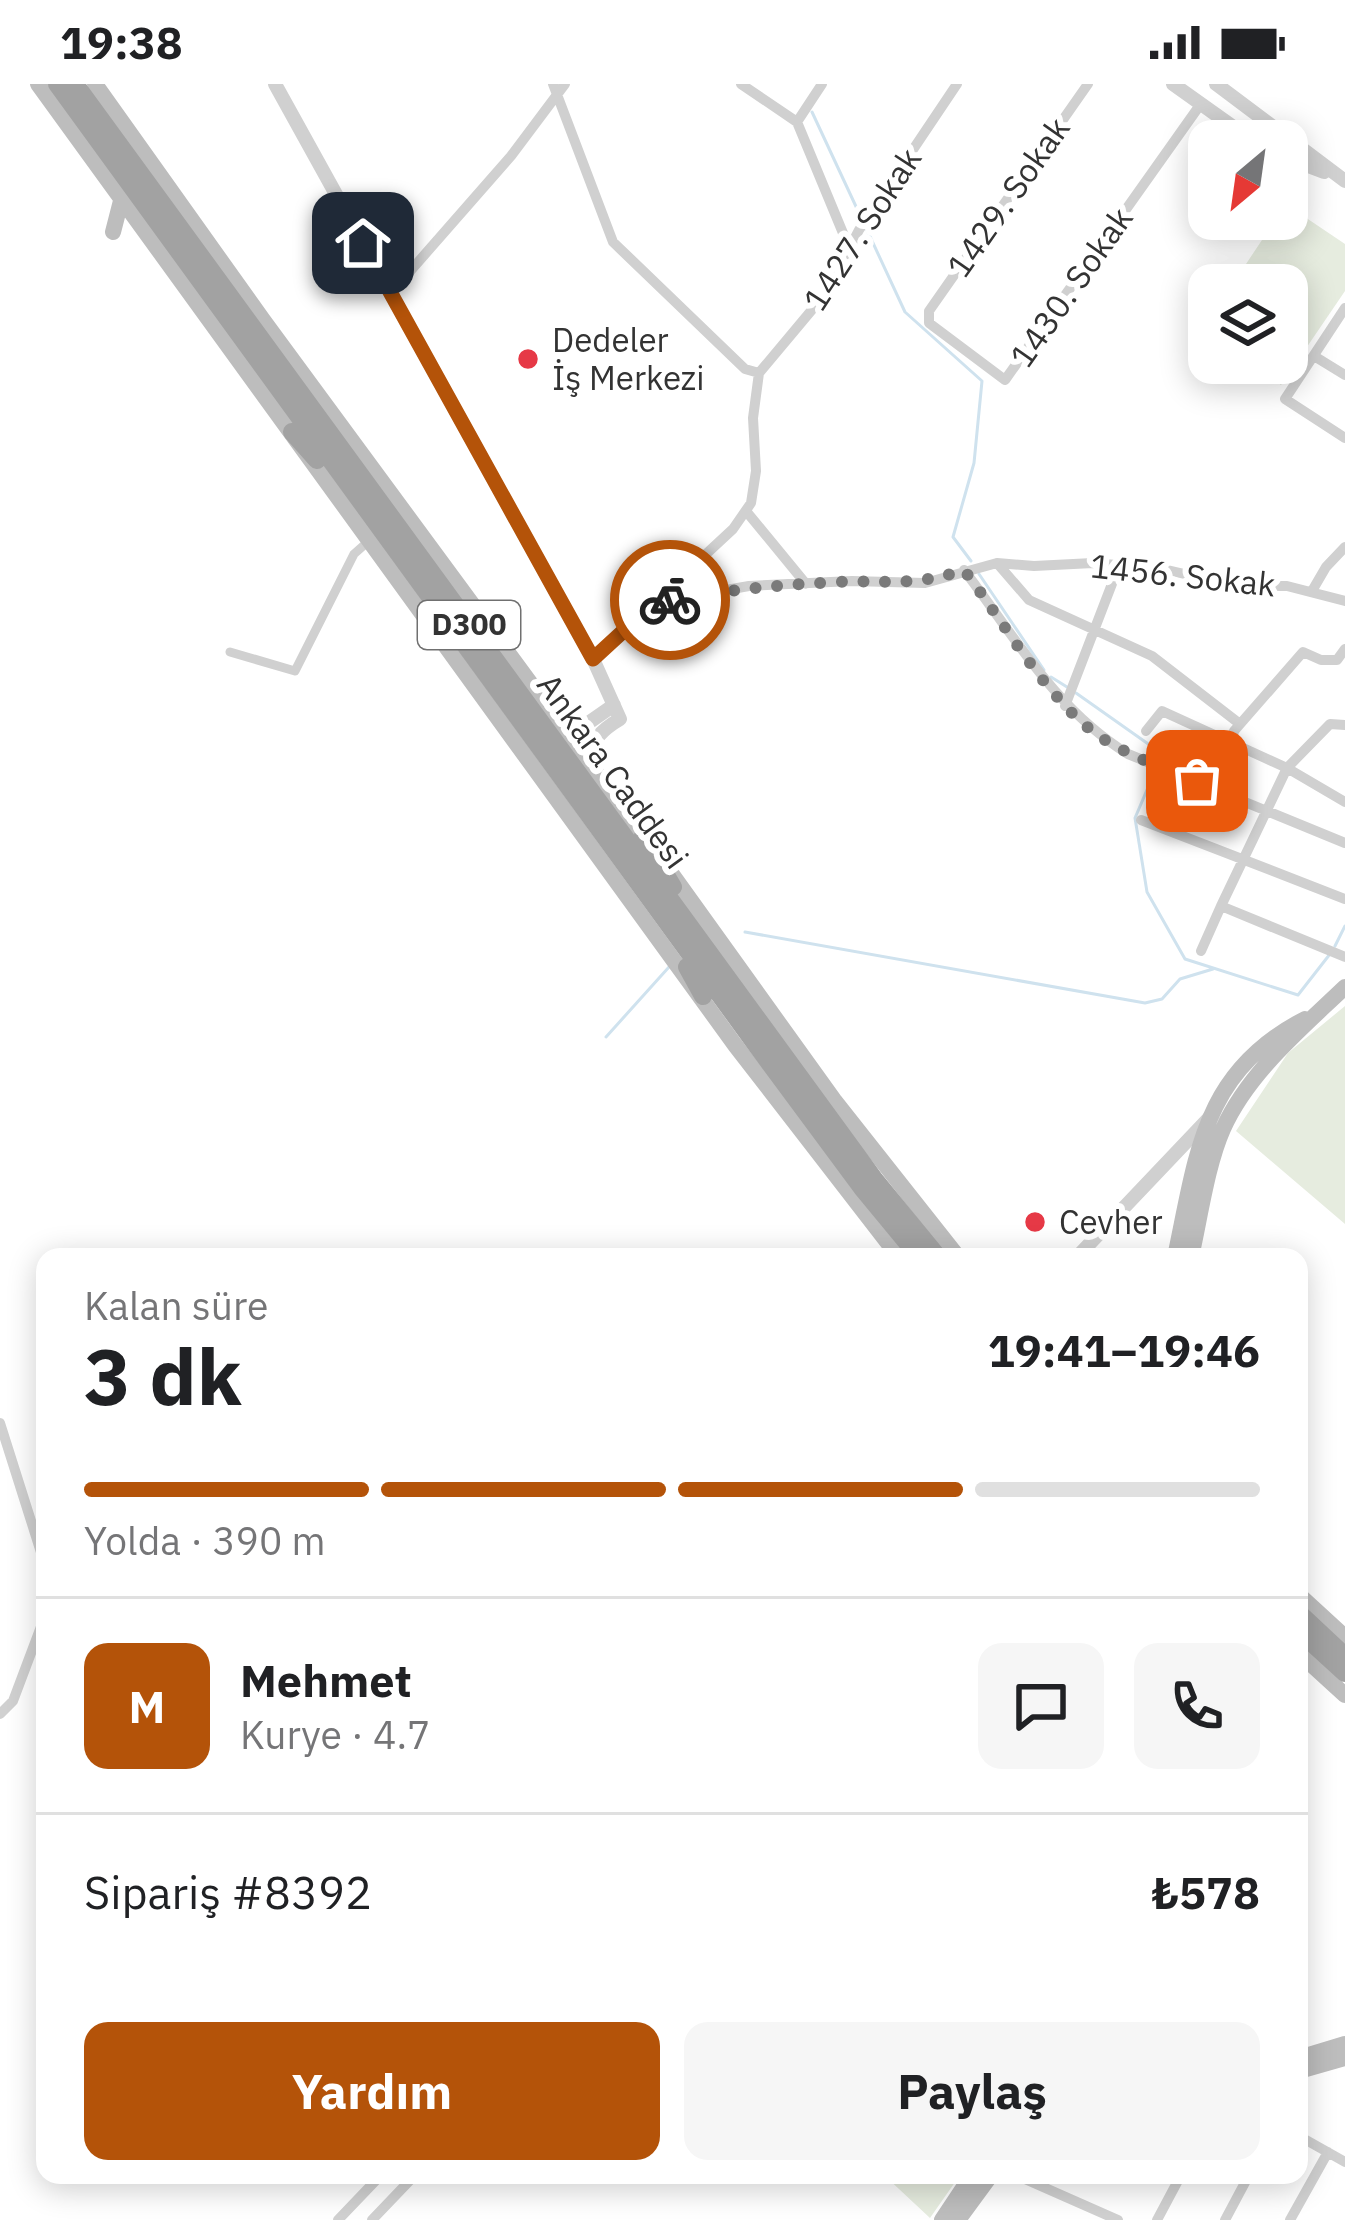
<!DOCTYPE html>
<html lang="tr">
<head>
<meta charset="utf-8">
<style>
  :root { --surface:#fff; --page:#f6f6f6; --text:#202124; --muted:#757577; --line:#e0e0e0; --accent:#b45309 }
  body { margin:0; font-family:"IBM Plex Sans",sans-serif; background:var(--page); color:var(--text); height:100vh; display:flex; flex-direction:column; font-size:45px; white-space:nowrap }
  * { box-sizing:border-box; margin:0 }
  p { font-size:39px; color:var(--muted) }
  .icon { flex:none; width:66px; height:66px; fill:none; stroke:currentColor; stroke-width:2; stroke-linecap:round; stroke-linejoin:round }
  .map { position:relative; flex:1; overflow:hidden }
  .side { position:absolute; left:36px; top:1164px; width:1272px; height:936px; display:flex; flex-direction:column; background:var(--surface); border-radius:24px; box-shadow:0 6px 30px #0003 }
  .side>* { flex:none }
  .needle { width:78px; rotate:209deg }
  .buttons { position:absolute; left:1188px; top:36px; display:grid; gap:24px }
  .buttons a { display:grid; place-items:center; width:120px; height:120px; border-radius:24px; background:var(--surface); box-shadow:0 6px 30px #0003; font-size:60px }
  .pin { position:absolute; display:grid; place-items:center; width:102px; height:102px; color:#fff; margin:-51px; border-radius:24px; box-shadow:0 6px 18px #0006 }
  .courier { position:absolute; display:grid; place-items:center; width:120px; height:120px; margin:-60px; border:9px solid #b45309; border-radius:50%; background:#fff; color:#222; box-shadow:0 3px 15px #0007 }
  .overview em { font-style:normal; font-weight:700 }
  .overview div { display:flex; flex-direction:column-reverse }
  .overview { display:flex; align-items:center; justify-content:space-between; height:204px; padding:0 48px }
  h1 { font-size:78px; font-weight:700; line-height:90px }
  .bar { display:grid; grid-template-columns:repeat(4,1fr); gap:18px 12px; align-content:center; height:144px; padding:0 48px }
  .bar i { height:15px; border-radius:9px; background:var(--line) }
  .bar .selected { background:var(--accent) }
  .bar p { grid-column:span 4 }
  .line { display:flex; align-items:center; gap:30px; padding:0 48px; border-top:3px solid var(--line) }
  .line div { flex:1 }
  .round { display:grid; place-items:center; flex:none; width:126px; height:126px; border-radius:24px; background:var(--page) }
  .action { display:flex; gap:24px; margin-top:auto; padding:24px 48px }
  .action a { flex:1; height:138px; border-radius:24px; background:var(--accent); color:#fff; font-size:48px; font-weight:700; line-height:138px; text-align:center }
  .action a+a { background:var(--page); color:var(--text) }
  .status { display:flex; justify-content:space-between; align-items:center; height:84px; padding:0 60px; background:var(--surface); direction:ltr }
  .status svg { height:33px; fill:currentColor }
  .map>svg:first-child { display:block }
</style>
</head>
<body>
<div class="status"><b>19:38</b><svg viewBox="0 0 49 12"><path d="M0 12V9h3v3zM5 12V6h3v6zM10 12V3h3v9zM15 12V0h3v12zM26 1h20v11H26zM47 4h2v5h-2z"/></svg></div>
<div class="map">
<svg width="1345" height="2136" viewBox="0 0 1345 2136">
  <rect width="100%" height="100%" fill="#fff"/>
  <path fill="#e6ecdf" d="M1287 121 1345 160V207L1281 301 1249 279H1287V201H1232L1276 135H1287Z
    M1345 922V1140L1236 1047 1288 969Z
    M884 2091H960L930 2134Z"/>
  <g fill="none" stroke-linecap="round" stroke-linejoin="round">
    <path stroke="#cfe2ee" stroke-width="3" d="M812 28 859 129
      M867 146 905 228 982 297 974 379 953 453 971 477
      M979 490 1044 586
      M1051 593 1067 603
      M1076 609 1161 669 1160 677
      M1155 687 1135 734 1147 808 1185 875 1298 911 1330 870
      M745 848 1145 919 1162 915 1180 895 1213 885
      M1335 862 1345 842
      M606 953 669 883"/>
    <path stroke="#d0d0d0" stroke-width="9" d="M230 568 295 587 354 470 371 455"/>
    <path stroke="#d0d0d0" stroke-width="10" d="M553 0 613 158 745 285 759 289
      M741 0 797 38 850 166
      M1088 0 929 227V239L1005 296 1200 21
      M797 38 822 0
      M391 209 511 72 565 0
      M1345 224 1285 315 1345 354
      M1314 272 1345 291
      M746 427 806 500
      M997 479 1029 516 1152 572 1240 640
      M964 486C1015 553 1055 625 1128 670L1345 759
      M1312 507 1326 483 1345 463
      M658 518 749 502 852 497 925 499 997 479 1034 482 1093 479 1163 485 1236 502H1287L1345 517
      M593 575 733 445 751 419 756 387 753 334 759 289 826 209 859 146 957 0
      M1065 622 1120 479
      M1345 641 1330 640 1287 684 1221 822 1345 873
      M1146 647 1162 627 1287 684 1345 718
      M1232 660 1234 647 1303 568 1321 576H1337L1345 565
      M1141 736 1345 815
      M1201 867 1221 822
      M0 1339 45 1481
      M0 1630 13 1617 45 1532
      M1299 2052 1345 2078
      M1016 2091 1118 2136
      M338 2136 381 2091
      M372 2136 415 2091
      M1157 2136 1181 2091
      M1225 2136 1249 2091
      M1290 2136 1328 2068"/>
    <path stroke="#d0d0d0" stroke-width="14" d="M275 0 593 575 620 635C603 645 584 661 593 682
      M1173 0 1253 57
      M1216 0 1345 97
      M1287 74 1324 88
      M561 639 581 644 614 621
      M1077 1173 1209 1034"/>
    <path stroke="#bdbdbd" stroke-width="16" d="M38 0 735 961 899 1173
      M95 0 263 236 648 759
      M113 148 122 113
      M671 789 834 1016 958 1173
      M1175 1173C1197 1070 1202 988 1305 935
      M1191 1173C1200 1134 1207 1081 1223 1045 1248 989 1301 945 1345 903
      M1299 1511 1345 1553
      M1299 1569 1345 1611
      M1299 1974 1345 1960
      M1299 1987 1345 1974
      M942 2136 972 2091
      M958 2136 991 2091"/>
    <path stroke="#a2a2a2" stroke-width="18" d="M57 0 754 958 862 1104 919 1173
      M75 0 875 1096 938 1173
      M292 348 317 376
      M643 752 673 803
      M687 883 703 912
      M1299 1529 1345 1572
      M1299 1547 1345 1589"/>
  </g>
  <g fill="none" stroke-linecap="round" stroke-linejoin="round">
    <path stroke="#7a7a7a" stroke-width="12" stroke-dasharray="0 21.6" d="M670 516C726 506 780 501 836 498 887 496 913 503 964 486 1005 539 1047 617 1102 654 1131 673 1164 684 1197 697"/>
    <path stroke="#b45309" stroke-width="15" d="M363 159 593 575 655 518 670 516"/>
  </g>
  <g fill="#e63946" stroke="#fff" stroke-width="4.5">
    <circle cx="528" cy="275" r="12"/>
    <circle cx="1035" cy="1138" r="12"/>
  </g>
  <g text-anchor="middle" stroke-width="12" stroke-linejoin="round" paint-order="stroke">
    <rect fill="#fff" stroke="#707070" stroke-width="3" x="418" y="517" width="102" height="48" rx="9"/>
    <g font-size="30" font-weight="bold" fill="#333">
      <text x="469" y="551">D300</text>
    </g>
    <g font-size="33" fill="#333" stroke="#fff">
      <text transform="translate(1008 113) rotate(-55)" y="12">1429. Sokak</text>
      <text transform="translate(862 145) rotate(-57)" y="12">1427. Sokak</text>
      <text transform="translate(1071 203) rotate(-55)" y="12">1430. Sokak</text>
      <text transform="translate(1183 491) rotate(6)" y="12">1456. Sokak</text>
      <text transform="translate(613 687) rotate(54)" y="12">Ankara Caddesi</text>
    </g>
    <g font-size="33" fill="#333" stroke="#fff" text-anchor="start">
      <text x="552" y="268">Dedeler<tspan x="552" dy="38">İş Merkezi</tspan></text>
      <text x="1059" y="1150">Cevher</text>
    </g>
  </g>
</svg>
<div class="buttons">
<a><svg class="needle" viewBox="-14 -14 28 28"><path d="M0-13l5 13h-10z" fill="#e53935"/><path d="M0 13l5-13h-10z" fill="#757577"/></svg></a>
<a><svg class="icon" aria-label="layers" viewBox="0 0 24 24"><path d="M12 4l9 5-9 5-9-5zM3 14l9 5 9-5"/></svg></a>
</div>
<div class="pin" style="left:1197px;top:697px;background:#ea580c"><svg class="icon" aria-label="bag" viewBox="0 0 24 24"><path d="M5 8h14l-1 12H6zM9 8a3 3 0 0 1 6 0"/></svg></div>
<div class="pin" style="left:363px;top:159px;background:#1f2937"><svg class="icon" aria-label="home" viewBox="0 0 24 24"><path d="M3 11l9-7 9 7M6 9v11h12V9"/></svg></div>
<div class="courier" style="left:670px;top:516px"><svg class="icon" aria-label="bike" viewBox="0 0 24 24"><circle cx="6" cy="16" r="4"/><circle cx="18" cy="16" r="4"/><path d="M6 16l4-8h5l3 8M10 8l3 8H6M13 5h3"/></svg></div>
<section class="side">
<div class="overview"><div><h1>3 dk</h1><p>Kalan süre</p></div><em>19:41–19:46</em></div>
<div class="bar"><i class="selected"></i><i class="selected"></i><i class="selected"></i><i></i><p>Yolda · 390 m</p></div>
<div class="line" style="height:216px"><b class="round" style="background:var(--accent);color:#fff">M</b><div><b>Mehmet</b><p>Kurye · 4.7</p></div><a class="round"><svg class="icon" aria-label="chat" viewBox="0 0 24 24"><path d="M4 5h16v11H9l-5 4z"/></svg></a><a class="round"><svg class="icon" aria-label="phone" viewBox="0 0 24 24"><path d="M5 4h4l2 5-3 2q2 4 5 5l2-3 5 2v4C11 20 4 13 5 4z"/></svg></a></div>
<div class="line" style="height:156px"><div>Sipariş #8392</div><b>₺578</b></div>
<div class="action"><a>Yardım</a><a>Paylaş</a></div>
</section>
</div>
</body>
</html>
